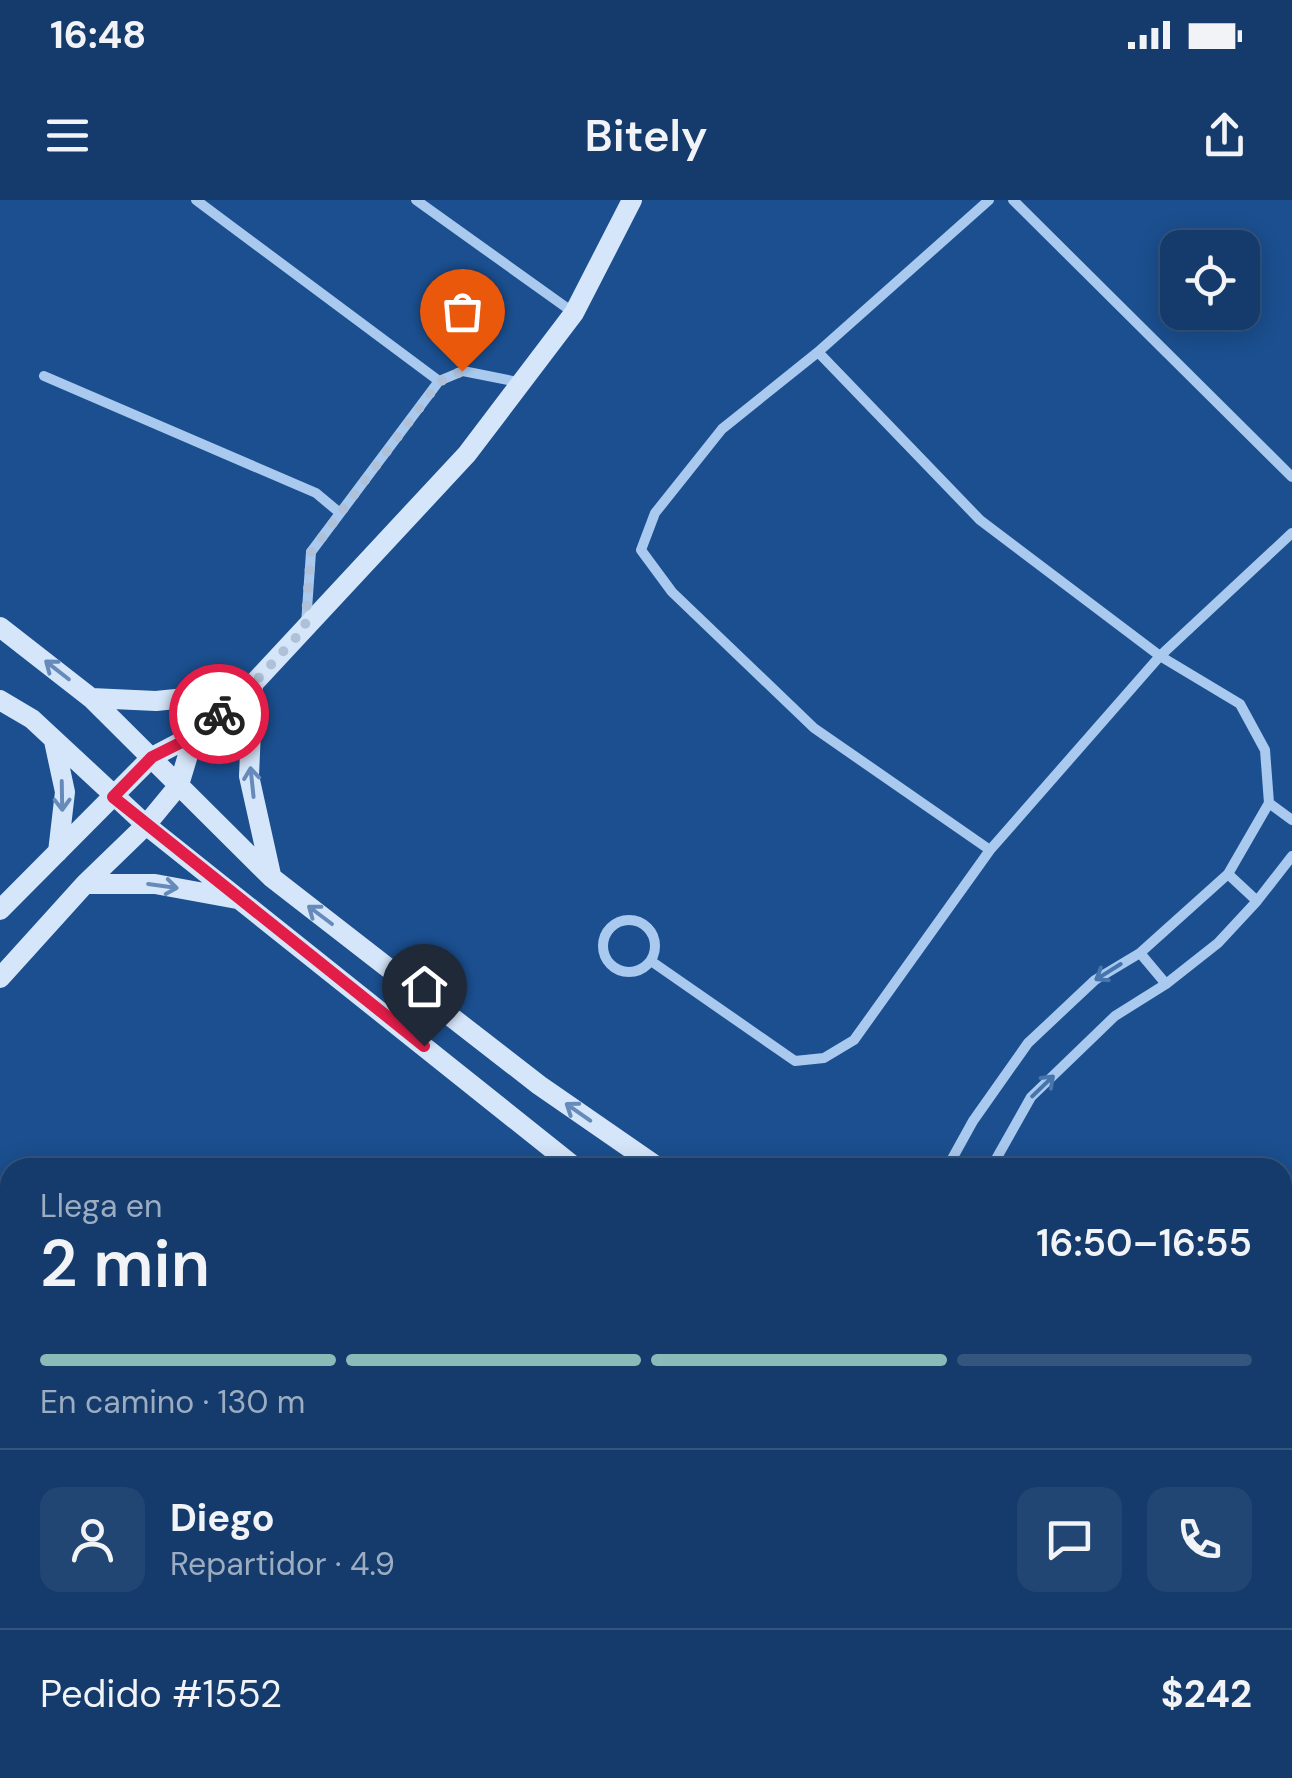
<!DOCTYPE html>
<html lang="es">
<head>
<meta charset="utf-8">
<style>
  :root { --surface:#143b6b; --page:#214673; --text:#f1f3f6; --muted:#9dadc1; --line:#33557e; --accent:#8bbbb9 }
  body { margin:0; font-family:"DM Sans",sans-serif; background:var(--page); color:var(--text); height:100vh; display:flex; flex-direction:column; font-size:38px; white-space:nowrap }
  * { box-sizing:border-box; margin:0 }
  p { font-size:32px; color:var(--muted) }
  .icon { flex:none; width:55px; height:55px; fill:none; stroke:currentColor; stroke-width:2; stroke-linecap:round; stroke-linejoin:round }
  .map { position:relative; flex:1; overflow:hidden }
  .panel { position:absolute; left:0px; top:958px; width:1292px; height:622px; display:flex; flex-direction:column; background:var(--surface); border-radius:30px 30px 0 0; box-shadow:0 5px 25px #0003,0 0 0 2px var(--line) }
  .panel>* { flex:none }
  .controls { position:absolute; left:1160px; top:30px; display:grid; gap:20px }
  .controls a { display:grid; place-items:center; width:100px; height:100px; border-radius:20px; background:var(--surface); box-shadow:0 5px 25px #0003,0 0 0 2px var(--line); font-size:50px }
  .pin { position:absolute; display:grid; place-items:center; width:85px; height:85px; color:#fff; margin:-102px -42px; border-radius:50% 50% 50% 0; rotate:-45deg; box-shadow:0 0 10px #0007 }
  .pin .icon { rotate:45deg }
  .courier { position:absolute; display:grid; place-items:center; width:100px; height:100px; margin:-50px; border:8px solid #e11d48; border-radius:50%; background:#fff; color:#222; box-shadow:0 2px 12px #0007 }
  .overview em { font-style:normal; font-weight:600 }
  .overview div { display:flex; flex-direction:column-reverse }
  .overview { display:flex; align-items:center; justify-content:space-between; height:170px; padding:0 40px }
  h1 { font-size:65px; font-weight:600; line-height:75px }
  .bar { display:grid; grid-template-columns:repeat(4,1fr); gap:15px 10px; align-content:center; height:120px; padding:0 40px }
  .bar i { height:12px; border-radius:8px; background:var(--line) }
  .bar .on { background:var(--accent) }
  .bar p { grid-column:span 4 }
  .line { display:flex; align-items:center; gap:25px; padding:0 40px; border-top:2px solid var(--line) }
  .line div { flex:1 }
  .round { display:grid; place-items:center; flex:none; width:105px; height:105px; border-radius:20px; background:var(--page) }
  .status { display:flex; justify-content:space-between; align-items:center; height:70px; padding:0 50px; background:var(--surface); direction:ltr }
  .status svg { height:28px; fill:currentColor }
  header { display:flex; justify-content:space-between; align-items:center; height:130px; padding:0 40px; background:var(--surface); font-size:45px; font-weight:600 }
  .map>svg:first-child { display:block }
</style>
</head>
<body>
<div class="status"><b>16:48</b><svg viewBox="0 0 49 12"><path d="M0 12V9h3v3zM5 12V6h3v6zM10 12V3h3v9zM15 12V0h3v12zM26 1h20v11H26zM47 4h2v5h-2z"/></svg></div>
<header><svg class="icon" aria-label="menu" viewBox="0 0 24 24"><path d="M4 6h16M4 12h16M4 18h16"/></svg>Bitely<svg class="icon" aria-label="share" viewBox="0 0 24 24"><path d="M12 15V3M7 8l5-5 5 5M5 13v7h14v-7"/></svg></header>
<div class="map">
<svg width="1292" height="1578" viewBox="0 0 1292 1578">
  <rect width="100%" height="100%" fill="#1b4f8f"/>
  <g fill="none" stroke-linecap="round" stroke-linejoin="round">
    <path stroke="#9cc4f0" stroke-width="9" d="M0 1563 10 1569
      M11 1570 24 1578"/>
    <path stroke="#a9c9ee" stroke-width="10" d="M196 0 439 181
      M416 0 574 113
      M989 0 818 152 722 229 655 313 641 350 672 392 814 528 990 650
      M1013 0 1292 277
      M818 152 980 320 1160 456 1240 504 1265 550 1269 603 1228 674 1140 753 1095 780 1028 843 973 921 947 968
      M44 176 316 293 340 313
      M306 424 311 352 439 181 463 171 523 183
      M1269 603 1292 620
      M1228 674 1257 701
      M603 746a26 26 0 1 1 52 0a26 26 0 1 1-52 0Z
      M1140 753 1166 784
      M651 761 795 861 824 858 854 840 990 650 1160 456 1292 333
      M991 968 1031 897 1115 816 1166 784 1218 743 1257 701 1292 656
      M1282 1443 1292 1435
      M1125 1578 1134 1570"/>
    <path stroke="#d6e6fa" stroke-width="20" d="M0 427 91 498 271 677 539 885 659 968
      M253 484 249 576 271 675
      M91 498 156 501 244 492
      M0 500 32 519 146 625 576 968
      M54 541 65 592 58 652
      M85 684H155L237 699
      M0 710 152 557 194 535 253 484 467 254 574 113 632 0
      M0 778 85 684 146 625 179 585 194 535
      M1282 1214 1292 1216
      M1282 1266 1292 1269
      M1282 1494 1292 1485
      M1282 1561 1292 1553
      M1188 1578 1197 1570
      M1264 1578 1273 1570"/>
  </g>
  <defs><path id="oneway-shaft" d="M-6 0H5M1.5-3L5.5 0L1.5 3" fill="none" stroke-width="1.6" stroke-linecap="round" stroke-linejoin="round" transform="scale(2.5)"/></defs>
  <g stroke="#668bba">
    <use href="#oneway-shaft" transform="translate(57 470) rotate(-142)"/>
    <use href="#oneway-shaft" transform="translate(252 582) rotate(-96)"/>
    <use href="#oneway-shaft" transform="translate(62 596) rotate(89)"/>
    <use href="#oneway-shaft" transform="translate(163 686) rotate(8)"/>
    <use href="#oneway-shaft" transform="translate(320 715) rotate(-143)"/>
    <use href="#oneway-shaft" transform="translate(578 912) rotate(-145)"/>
  </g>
  <g stroke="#4674ac">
    <use href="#oneway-shaft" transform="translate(1108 772) rotate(148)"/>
    <use href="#oneway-shaft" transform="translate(1043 886) rotate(-44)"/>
  </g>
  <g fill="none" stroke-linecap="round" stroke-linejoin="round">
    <path stroke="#afc1d8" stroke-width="10" stroke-dasharray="0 18" d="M219 514 253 484 305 428 311 352 439 182 462 171"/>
    <path stroke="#e11d48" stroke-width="12" d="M219 514 194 536 152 557 113 597 424 846"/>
  </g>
</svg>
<div class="controls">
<a><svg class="icon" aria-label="locate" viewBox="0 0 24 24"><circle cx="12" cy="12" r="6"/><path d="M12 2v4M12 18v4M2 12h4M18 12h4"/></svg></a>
</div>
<div class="pin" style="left:462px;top:171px;background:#ea580c"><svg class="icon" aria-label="bag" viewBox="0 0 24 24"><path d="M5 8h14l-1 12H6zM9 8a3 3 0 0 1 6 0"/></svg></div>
<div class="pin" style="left:424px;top:846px;background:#1f2937"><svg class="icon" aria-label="home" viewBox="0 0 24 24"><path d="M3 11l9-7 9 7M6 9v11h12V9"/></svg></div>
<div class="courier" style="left:219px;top:514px"><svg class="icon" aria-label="bike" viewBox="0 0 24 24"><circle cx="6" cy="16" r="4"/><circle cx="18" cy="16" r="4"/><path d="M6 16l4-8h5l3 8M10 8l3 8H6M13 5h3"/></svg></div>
<section class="panel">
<div class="overview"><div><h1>2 min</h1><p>Llega en</p></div><em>16:50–16:55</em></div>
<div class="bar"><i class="on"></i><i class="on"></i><i class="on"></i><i></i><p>En camino · 130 m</p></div>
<div class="line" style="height:180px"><a class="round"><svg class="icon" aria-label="person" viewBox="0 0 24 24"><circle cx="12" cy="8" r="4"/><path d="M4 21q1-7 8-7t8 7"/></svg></a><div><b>Diego</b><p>Repartidor · 4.9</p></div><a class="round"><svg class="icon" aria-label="chat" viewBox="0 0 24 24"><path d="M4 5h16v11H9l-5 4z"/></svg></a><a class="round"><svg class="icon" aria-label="phone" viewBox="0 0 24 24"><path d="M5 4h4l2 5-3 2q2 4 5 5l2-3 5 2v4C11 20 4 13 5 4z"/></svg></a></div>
<div class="line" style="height:130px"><div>Pedido #1552</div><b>$242</b></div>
</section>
</div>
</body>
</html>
